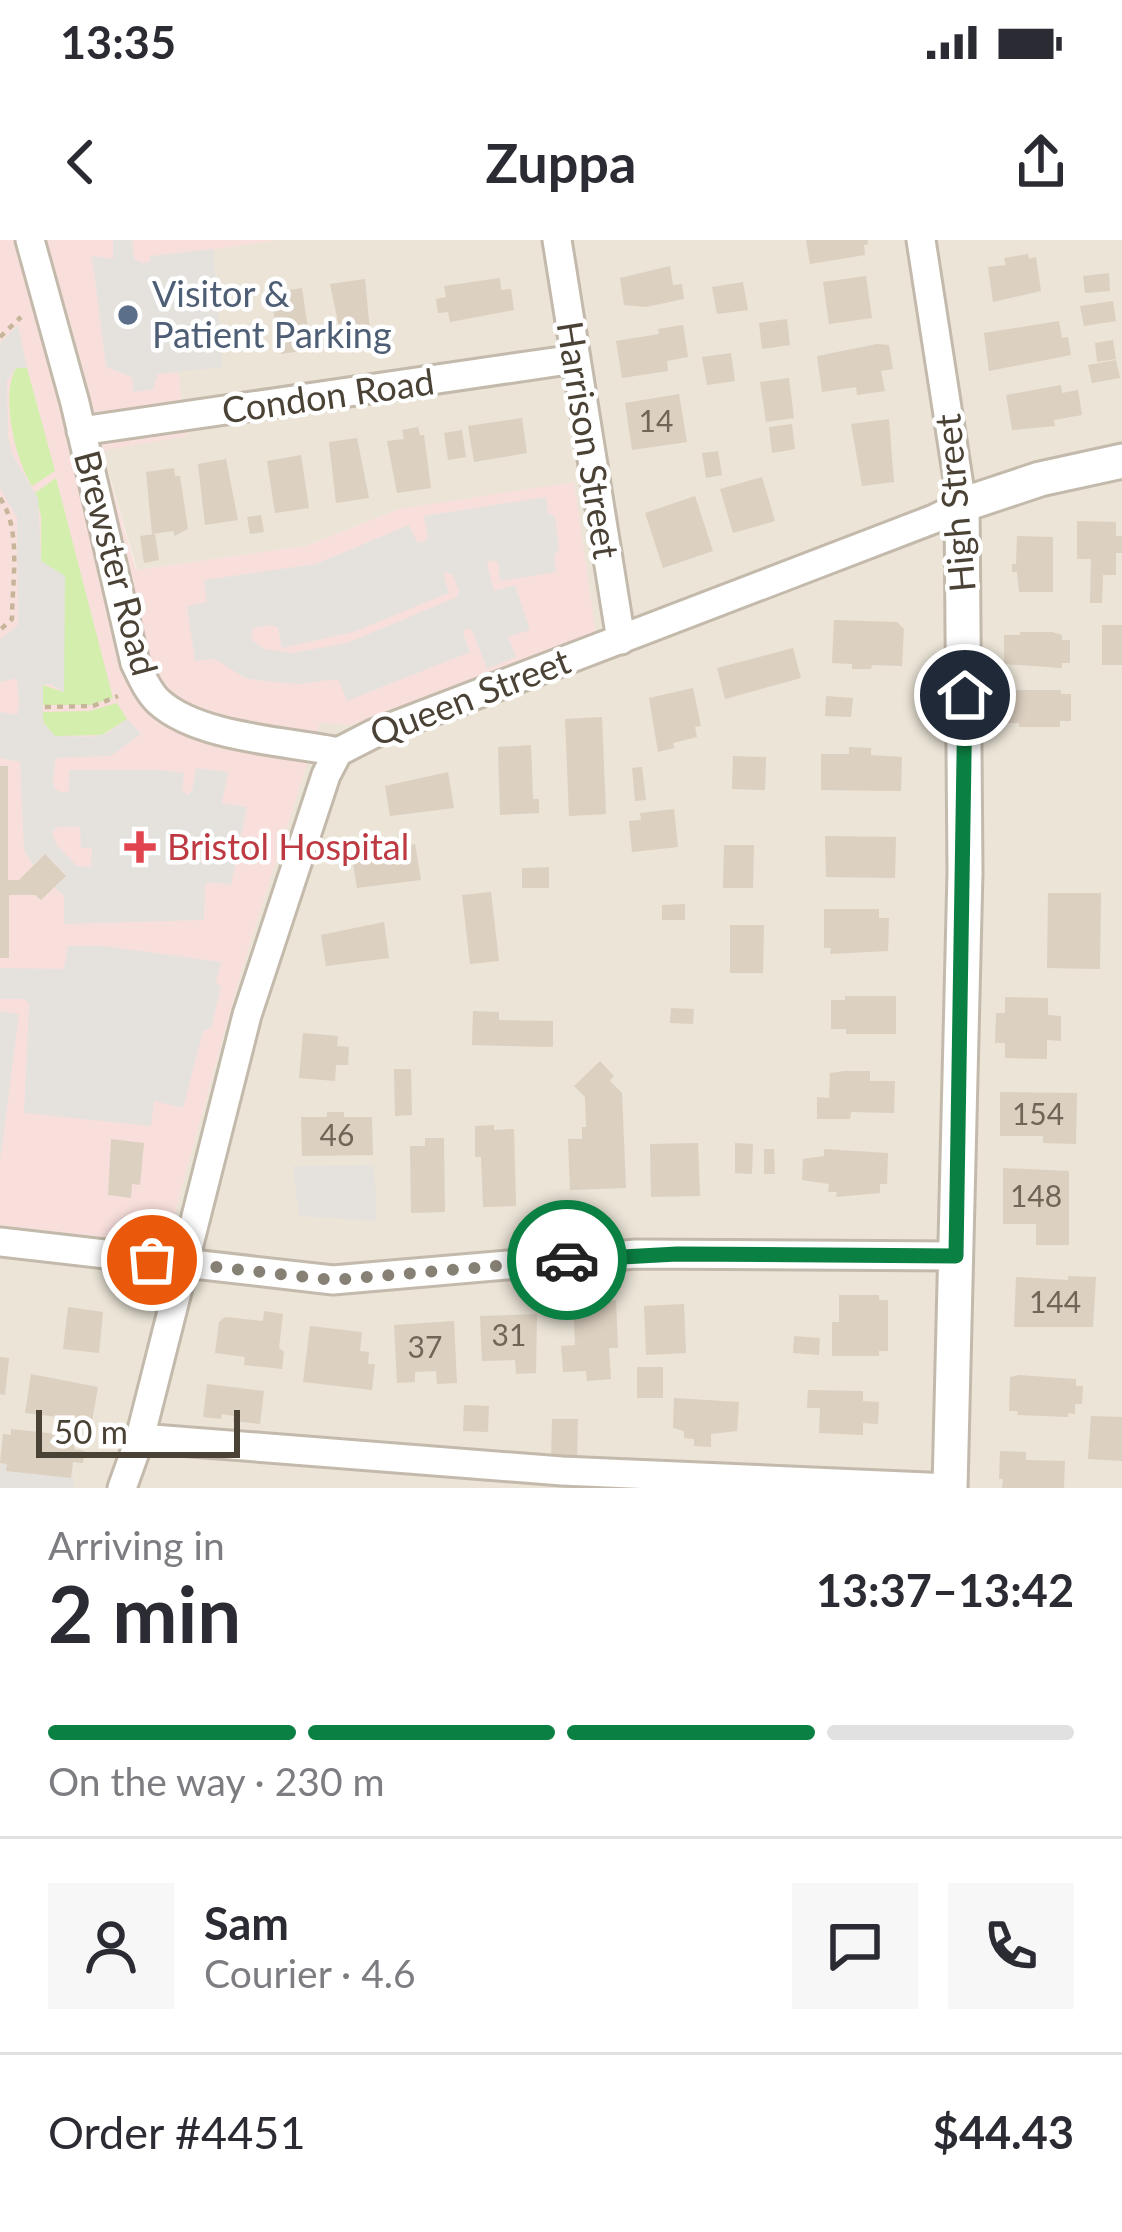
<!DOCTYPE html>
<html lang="en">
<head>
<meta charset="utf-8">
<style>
  :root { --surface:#fff; --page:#f7f7f7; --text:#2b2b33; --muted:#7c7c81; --line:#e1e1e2; --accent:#0b8043 }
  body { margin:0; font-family:Lato,sans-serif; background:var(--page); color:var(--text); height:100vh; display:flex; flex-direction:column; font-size:45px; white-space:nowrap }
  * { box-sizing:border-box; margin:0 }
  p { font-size:39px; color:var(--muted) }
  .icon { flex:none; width:66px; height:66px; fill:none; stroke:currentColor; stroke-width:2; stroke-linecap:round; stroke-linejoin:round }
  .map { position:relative; height:1248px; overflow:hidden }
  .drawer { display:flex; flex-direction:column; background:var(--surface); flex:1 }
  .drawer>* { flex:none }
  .scale { position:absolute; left:36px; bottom:30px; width:204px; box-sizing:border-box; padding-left:12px; border:6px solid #4b4236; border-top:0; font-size:33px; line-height:42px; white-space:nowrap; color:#4b4236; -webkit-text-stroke:9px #fff; paint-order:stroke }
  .pin { position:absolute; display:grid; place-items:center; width:102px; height:102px; color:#fff; margin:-51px; border:6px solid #fff; border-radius:50%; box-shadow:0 3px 12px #0007 }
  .courier { position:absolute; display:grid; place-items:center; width:120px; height:120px; margin:-60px; border:9px solid #0b8043; border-radius:50%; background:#fff; color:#222; box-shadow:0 3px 15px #0007 }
  .summary em { font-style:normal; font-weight:700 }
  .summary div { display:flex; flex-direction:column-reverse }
  .summary { display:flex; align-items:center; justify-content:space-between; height:204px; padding:0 48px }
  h1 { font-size:78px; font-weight:700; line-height:90px }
  .bar { display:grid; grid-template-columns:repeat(4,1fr); gap:18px 12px; align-content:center; height:144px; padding:0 48px }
  .bar i { height:15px; border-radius:9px; background:var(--line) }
  .bar .on { background:var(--accent) }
  .bar p { grid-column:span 4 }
  .line { display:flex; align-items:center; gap:30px; padding:0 48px; border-top:3px solid var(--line) }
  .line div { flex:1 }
  .round { display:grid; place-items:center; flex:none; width:126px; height:126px; border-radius:0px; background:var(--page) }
  .status { display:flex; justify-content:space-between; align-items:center; height:84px; padding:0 60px; background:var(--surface); direction:ltr }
  .status svg { height:33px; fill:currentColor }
  header { display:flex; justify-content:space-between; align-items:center; height:156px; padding:0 48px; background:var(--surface); font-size:54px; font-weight:700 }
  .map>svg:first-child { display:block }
</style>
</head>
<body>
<div class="status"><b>13:35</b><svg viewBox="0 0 49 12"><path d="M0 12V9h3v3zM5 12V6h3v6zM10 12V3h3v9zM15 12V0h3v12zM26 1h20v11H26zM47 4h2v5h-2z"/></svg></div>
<header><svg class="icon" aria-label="back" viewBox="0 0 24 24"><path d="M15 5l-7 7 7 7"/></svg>Zuppa<svg class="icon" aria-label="share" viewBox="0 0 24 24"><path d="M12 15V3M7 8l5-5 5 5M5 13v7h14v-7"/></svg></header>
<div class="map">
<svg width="1122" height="1248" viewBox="0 0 1122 1248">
  <rect width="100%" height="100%" fill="#f6f2ea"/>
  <path fill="#ebe4d7" d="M277 0H1122V1248H0V985L166 1005 242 729 320 482 349 485 376 478 596 392 399 269 306 306 137 330 102 210 163 16Z"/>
  <path fill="#f8dfdc" d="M0 0H277L163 17 187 196 102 211 136 330 306 306 399 269 574 242 596 393 376 478 349 485 320 483 242 729 166 1005 0 985Z"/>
  <path fill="#d4eeae" d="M16 128H27L55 231 32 246C15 219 0 155 16 128Z
    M56 238 113 458 90 465H42L43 445 63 452 41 321V276L35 253Z
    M117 463 127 479 102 495 55 496 46 490 41 472 90 471Z"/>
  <path fill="#e5e2de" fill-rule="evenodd" d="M113 0H132L134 18 142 23 150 22V16L213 9 223 127 158 134 153 149 134 152 132 137 106 127 92 16 113 19Z
    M18 85 27 128H16L7 141 8 197 13 216 38 258 41 321 65 336 64 452 50 444 43 445V482L55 496 91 497 108 493 127 479 141 494 111 516 55 518 53 546 61 553 69 551V530H161L184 533 182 550 187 555 192 551 196 528 228 532 222 563 247 567 231 645 211 642 205 645 204 680 64 684V656L54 647 66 635 45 614 33 625 24 610 20 522 0 518V472L17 475 19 465 17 438 0 442V399L18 385 17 277 0 248V103ZM57 587H80L81 608H92L91 627 77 626 56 604 52 592Z
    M546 257 548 273 555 277 559 309 554 315 556 332 500 341 498 322 490 320 487 324 494 351 515 345 530 390 508 397 516 417 487 429 472 390 466 388 463 393 470 412 347 461 338 439 300 444 263 441 245 438 215 419 195 421 187 366 207 362 204 340 316 324 409 285 417 302 422 303 428 297 424 276ZM443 332 452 334 459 351 457 357 347 403 292 413 264 409 251 399 253 388 272 385 278 388 282 408 353 392 449 353Z
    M68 706H103L221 722 216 742 221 747 211 788 203 791 183 868 154 861 151 886 24 873 29 764 24 759H0V728L64 729Z
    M0 771 19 774 0 921Z
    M374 925 377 981 299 976 293 926Z
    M0 1223 7 1224 6 1230H72L74 1248H0Z"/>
  <path fill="#dcd0c0" d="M806 0H868V4L864 5 865 15 810 24Z
    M1028 14 1029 19 1036 17 1041 51 993 62 988 27 1006 25 1004 18Z
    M670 26 673 45 682 44 684 59 646 67 624 65 620 38Z
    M1109 33 1110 51 1085 53 1083 36Z
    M866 36 872 78 829 84 823 42Z
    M500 38 501 50 511 49 514 70 450 82 448 72 438 73 436 59 446 57 444 46Z
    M365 39 371 102 343 106 330 44Z
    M743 42 748 70 717 74 712 47Z
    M302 48 310 102H306L308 110 281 114 270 53Z
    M1113 61 1116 81 1084 86 1080 66Z
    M787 79 790 105 762 109 759 83Z
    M1059 81 1062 98 1068 97 1071 115 989 131 984 93Z
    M683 85 688 117 667 121 668 131 622 138 616 101 659 94 658 89Z
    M1113 100 1116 119 1097 122 1095 103Z
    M877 104 889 105 893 129 881 131 885 151 857 155 856 147 822 152 817 116Z
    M731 113 735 141 707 145 702 117Z
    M1116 120 1120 138 1092 143 1088 125Z
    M789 138 794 178 766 182 760 142Z
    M1061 145 1062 153 1078 150 1082 175 1054 180 1055 186 1012 190 1006 155Z
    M679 154 687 202 632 210 625 163Z
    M522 178 527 213 474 222 468 186Z
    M889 179 894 242 862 246 851 184Z
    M792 184 795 209 772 213 769 187Z
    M418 187 420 195H424L431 248 397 253 387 201 404 199 402 190Z
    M462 190 466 217 448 220 444 193Z
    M357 198 369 258 336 263 329 202Z
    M718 211 722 235 706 238 702 213Z
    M301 215 309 268 275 273 267 221Z
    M226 219 238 280 205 285 198 224Z
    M174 228 175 236H180L188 289 174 296V291L152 294 146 232Z
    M762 237 775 281 733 293 720 249Z
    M695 256 713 311 663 328 645 273Z
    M261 275 264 292 250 294 247 277Z
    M1077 281 1116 282V296H1122V313H1116V335H1103L1102 363H1090L1091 319H1077Z
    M155 294 159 320 144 323 140 296Z
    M1017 296 1053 297V352H1019L1017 332H1012V324H1016Z
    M834 380 897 382 904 389 902 426 872 425 871 429H852V424L832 423Z
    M1102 385H1122V425H1102Z
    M1020 392H1052L1062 395V400H1070V423H1062V428L1004 424V395H1020Z
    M793 408 801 438 725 459 717 428Z
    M693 448 701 486 695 487 697 497 673 503 674 508 658 512 649 458Z
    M1019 450H1061V454H1071V481H1060V487H1019V483H1002L1003 453Z
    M826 456 853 458 851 477 825 476Z
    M602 477 606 574 569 576 565 479Z
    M531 505 533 559H539V573L500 575 498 507Z
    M849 507 871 508V515L902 517 901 551 821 550V514H849Z
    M733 516 766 517 765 550 732 549Z
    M0 526H8V640H19L45 614 66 636 41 660 35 655H9V718H0Z
    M642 527 646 560 635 561 632 528Z
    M448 532 454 568 390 576 385 546Z
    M674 569 678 607 632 612 629 581 641 580 640 573Z
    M825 596 896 597 895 638 826 637Z
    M415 604 421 640 357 648 352 617Z
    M724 605H754L753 648H723Z
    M549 627V648H522V628Z
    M491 652 499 721 470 724 462 655Z
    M1048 653H1101L1100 729 1047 728Z
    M685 664V680H662V665Z
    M824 669H879V678H889L888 711 830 714 831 708H824Z
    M384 682 389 718 326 726 321 695Z
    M730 685H764L763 733H730Z
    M845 756H896V794H846V789H831V760H845Z
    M1005 757 1048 758V775L1061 776V801L1047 800V819L1005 818V803H995L996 773H1005Z
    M671 768 694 769 693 784 670 783Z
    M473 771 499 772V780L553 781V807L472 805Z
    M303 793 338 796 337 806 349 807 348 825H336L335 841 299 838Z
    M600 821 614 836 610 841 622 853 626 948 570 950 568 899H582V887H586L585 857 574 846Z
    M394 829H411L412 875 395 876Z
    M845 831H870V841H895L894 873 851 872 850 879H817V857L829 858 830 833Z
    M1000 852 1077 853 1076 904 1043 903V896H1000Z
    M327 872H344V877H372L373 915 302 916 301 877H327Z
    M494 885V890L514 889 516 966 483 967 481 917H475V886Z
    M425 898H444L445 972 411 973 410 906H425Z
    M111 899 144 903 140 945 132 944 131 958 108 955Z
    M698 903 700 956 651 957 650 904Z
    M735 903 753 904 752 934 735 933Z
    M764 909H774L775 934H764Z
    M824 909 888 913 887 944H880V953L836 957 837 952H828L829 944 802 940 803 919 824 916Z
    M1003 928 1069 931V1005H1036V984H1003Z
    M1068 1036 1096 1037 1093 1087H1014L1016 1037 1068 1040Z
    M839 1055H879V1060H888V1111H879V1116H832V1082H839Z
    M616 1060 618 1108H609L611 1139 587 1141 586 1131 563 1132 561 1106 575 1105 573 1063Z
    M684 1064 686 1113 646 1115 644 1066Z
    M68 1067 103 1072 99 1113 63 1109Z
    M264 1071 283 1074 279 1108 284 1112 282 1129 244 1125 245 1117 215 1113 219 1082 225 1077 263 1081Z
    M537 1074 536 1133 516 1134 515 1120 482 1121 480 1076Z
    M454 1081 457 1143 437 1144 436 1131 415 1132V1142L397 1143 394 1085Z
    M310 1086 362 1092 360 1111 369 1112 368 1124H375L372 1150 303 1142Z
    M794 1096 820 1098 819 1115 793 1113Z
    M0 1117 9 1118 5 1155 0 1154Z
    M637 1127H663V1158H637Z
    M31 1134 98 1147 92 1181 25 1173Z
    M1019 1135 1076 1139V1146H1083L1082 1164H1075V1174L1068 1173V1177L1017 1175 1018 1171H1009L1010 1137Z
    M207 1144 264 1151 260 1184 233 1181 234 1176 222 1174 221 1179 203 1177Z
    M808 1150 863 1151V1161L879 1162 878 1184 863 1183V1195L819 1193 820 1168H807Z
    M674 1158 739 1162 737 1191 711 1194V1207L694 1206V1199L684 1198V1191L673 1188Z
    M464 1165 489 1166 488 1192 463 1191Z
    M1091 1176 1122 1177V1221L1088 1219Z
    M552 1179H578L577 1219H551Z
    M11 1189 76 1196 74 1209 85 1211 83 1223 73 1222 71 1238 6 1231 7 1224 0 1223 3 1194 11 1195Z
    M1000 1211 1026 1212V1220L1065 1221 1064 1248H1002L1003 1239H999Z"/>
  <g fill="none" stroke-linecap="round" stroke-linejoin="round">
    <g stroke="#c3baab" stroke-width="33">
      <path id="minor" d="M30 0 75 163 135 423C142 437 148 452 159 462 199 498 286 501 338 512
        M557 0 621 400
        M81 191 575 119
        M0 1002 333 1040 636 1014 956 1016
        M140 1198 562 1231 950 1248
        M122 1248 140 1198 247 775 326 535 338 512 373 494 934 279 962 265 921 0"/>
    </g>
    <g stroke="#c3baab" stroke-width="39">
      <path id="tertiary" d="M950 1248 965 632 962 265 1040 239 1122 221"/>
    </g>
    <path stroke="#c7b59a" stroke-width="4.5" stroke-dasharray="6 6" stroke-linecap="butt" d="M0 97 21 77
      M0 258C22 290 12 342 12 379L0 390
      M45 467 93 466 118 456"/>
    <use href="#minor" stroke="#fff" stroke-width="27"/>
    <use href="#tertiary" stroke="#fff" stroke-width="33"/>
  </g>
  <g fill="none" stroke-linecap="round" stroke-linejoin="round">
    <path stroke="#878075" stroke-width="12" stroke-dasharray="0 21.6" d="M152 1020 333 1040 567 1020"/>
    <path stroke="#0b8043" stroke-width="15" d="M567 1020 677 1014 956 1016 965 455"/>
  </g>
  <circle fill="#5c6f8a" stroke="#fff" stroke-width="4.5" cx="128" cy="75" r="12"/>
  <path fill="#e0444e" stroke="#fff" stroke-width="4.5" d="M134 589h12v12h12v12h-12v12h-12v-12h-12v-12h12z"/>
  <g text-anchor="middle" stroke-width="9" stroke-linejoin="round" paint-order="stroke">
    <g font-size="30" fill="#6f6658">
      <text x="656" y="192">14</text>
      <text x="1038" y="885">154</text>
      <text x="337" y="906">46</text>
      <text x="1036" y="967">148</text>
      <text x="1055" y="1073">144</text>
      <text x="509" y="1106">31</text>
      <text x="425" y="1118">37</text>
    </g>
    <g font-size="36" fill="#4e5e75" stroke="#fff" text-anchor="start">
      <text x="152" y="67">Visitor &amp;<tspan x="152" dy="41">Patient Parking</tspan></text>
    </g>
    <g font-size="36" fill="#4b4236" stroke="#fff">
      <text transform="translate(328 156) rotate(-8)" y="13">Condon Road</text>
      <text transform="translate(588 200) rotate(81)" y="13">Harrison Street</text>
      <text transform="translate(955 263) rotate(-95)" y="13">High Street</text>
      <text transform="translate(116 323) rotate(75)" y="13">Brewster Road</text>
      <text transform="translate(470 457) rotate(-21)" y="13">Queen Street</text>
    </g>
    <g font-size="36" fill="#be3a42" stroke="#fff" text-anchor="start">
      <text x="167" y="620">Bristol Hospital</text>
    </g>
  </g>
</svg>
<div class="scale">50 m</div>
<div class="pin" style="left:152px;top:1020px;background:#ea580c"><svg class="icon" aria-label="bag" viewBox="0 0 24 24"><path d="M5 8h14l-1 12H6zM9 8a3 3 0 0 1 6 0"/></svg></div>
<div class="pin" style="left:965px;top:455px;background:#1f2937"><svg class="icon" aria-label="home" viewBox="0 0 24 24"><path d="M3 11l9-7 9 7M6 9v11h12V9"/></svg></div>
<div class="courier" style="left:567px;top:1020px"><svg class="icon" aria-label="car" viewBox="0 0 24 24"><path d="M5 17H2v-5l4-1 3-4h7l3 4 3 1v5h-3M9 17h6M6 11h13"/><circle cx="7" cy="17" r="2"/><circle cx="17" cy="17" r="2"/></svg></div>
</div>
<section class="drawer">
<div class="summary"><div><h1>2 min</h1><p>Arriving in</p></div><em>13:37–13:42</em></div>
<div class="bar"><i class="on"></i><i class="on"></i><i class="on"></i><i></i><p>On the way · 230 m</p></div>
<div class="line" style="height:216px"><a class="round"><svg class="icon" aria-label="person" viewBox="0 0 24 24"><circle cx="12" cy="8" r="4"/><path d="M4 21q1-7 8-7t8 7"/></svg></a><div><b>Sam</b><p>Courier · 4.6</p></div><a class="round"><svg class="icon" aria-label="chat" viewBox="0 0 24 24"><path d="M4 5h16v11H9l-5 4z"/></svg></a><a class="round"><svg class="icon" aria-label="phone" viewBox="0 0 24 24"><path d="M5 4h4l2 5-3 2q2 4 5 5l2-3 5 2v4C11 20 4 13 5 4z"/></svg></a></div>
<div class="line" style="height:156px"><div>Order #4451</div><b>$44.43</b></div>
</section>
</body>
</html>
